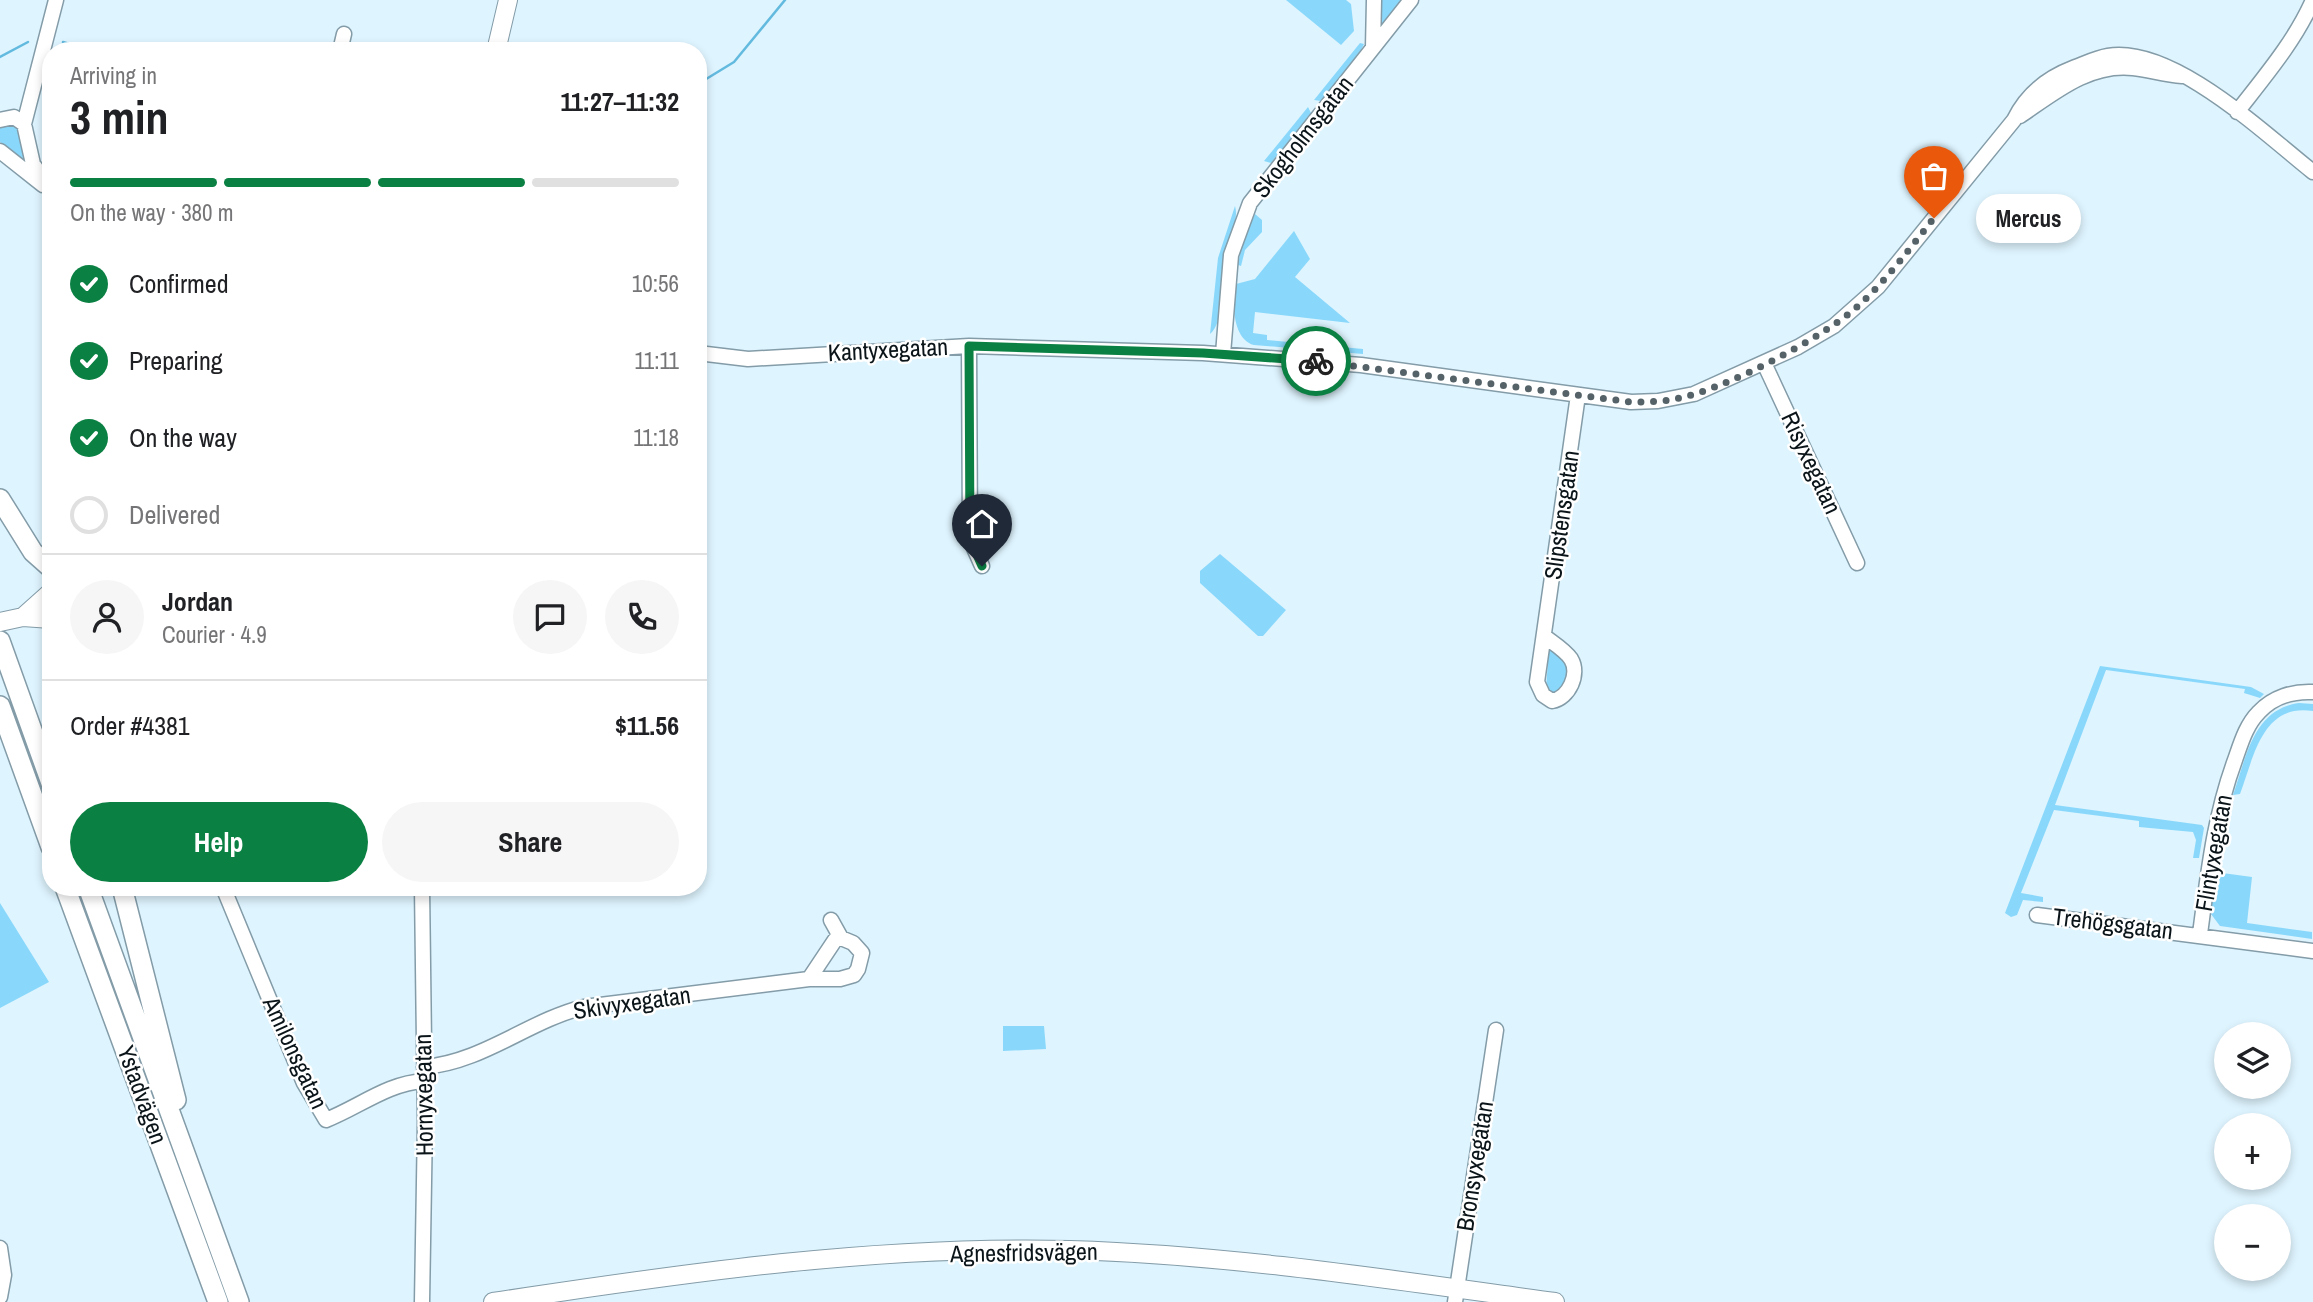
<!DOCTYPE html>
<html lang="en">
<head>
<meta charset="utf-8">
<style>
  :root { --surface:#fff; --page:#f6f6f6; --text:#202124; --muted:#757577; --line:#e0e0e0; --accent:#0b8043 }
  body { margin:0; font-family:"Archivo Narrow",sans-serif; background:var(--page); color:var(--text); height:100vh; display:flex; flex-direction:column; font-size:26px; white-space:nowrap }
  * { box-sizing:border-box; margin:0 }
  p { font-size:23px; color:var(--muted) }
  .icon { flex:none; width:38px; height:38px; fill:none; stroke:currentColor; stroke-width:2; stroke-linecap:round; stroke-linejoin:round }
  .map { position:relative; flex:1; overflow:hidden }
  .panel { position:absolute; left:42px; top:42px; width:665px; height:854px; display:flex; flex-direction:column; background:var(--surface); border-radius:28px; box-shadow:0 4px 10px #0003 }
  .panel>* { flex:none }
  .tools { position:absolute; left:2214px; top:1022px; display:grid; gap:14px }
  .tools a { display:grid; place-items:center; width:77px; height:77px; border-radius:50%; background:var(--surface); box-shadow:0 4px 10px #0003; font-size:35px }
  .pin { position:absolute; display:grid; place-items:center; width:60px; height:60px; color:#fff; margin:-72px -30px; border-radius:50% 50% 50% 0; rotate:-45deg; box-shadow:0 0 7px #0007 }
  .pin .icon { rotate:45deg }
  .courier { position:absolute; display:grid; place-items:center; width:70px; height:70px; margin:-35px; border:5px solid #0b8043; border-radius:50%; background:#fff; color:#222; box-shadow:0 2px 9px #0007 }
  .bubble { position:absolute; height:49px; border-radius:24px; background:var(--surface); box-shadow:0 4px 10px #0003; font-size:23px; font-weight:700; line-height:49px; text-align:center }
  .overview em { font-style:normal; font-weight:700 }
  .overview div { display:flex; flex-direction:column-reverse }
  .overview { display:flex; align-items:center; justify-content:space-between; height:119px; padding:0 28px }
  h1 { font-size:46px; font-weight:700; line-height:52px }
  .bar { display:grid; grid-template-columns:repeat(4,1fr); gap:10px 7px; align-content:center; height:84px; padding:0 28px }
  .bar i { height:9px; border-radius:5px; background:var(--line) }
  .bar .selected { background:var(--accent) }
  .bar p { grid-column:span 4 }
  .line { display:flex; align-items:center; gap:18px; padding:0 28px; border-top:2px solid var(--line) }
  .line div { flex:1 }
  .round { display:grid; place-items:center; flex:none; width:74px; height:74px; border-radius:37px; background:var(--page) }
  ol { padding:0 28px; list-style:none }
  li { display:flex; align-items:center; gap:21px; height:77px }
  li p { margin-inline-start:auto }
  li .icon { padding:7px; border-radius:50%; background:var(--accent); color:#fff; stroke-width:4 }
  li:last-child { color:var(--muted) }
  li i { width:38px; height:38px; border:4px solid var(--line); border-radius:50% }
  .action { display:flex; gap:14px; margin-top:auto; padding:14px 28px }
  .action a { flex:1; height:80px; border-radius:42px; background:var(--accent); color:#fff; font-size:28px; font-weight:700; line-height:80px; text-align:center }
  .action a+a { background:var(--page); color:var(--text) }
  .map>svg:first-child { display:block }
</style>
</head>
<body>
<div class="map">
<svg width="2313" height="1302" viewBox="0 0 2313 1302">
  <rect width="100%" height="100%" fill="#def4fe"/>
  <path fill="#89d8fb" d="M1286 0H1346L1351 4 1354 31 1341 45Z
    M1380 0H1402L1381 28Z
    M1360 43 1364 44 1361 50 1321 101 1314 100Z
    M1308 107 1311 113 1271 163 1264 161Z
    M10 123 18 128 24 161 0 142V127Z
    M1235 206C1240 223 1225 247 1223 265 1220 283 1225 322 1210 334L1218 258Z
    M1255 214 1262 220V232L1245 250 1241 266 1238 265 1242 242Z
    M1294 231 1310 259 1295 277 1350 323 1255 312 1253 333 1267 335V340L1363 349V354L1254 345C1232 339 1232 302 1236 284L1255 279Z
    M1220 554 1286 610 1263 636H1258L1200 583V571Z
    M1549 648 1566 663 1567 674 1561 691 1555 694 1546 688Z
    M2100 666 2251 687 2264 694 2260 698 2244 693 2245 689 2106 670 2055 805 2202 825 2204 828 2199 858H2193L2196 840 2193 832 2139 827V821L2054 810 2021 893 2043 897V902L2023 900 2017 915 2011 917 2005 913Z
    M2299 703 2313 704V711C2262 703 2254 757 2240 794L2233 795C2246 758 2253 709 2299 703Z
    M2215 872 2252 877 2247 923 2312 932V939L2220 926 2211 914Z
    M0 903 49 982 0 1008Z
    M1003 1026H1044L1046 1049 1003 1051Z"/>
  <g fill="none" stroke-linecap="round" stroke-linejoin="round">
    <path stroke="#63badf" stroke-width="2.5" d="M63 42 92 51
      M0 57 28 42
      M698 84 734 62 785 0"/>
    <g stroke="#839ca8" stroke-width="17">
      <path id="minor" d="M1373 48 1374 0
        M340 51 344 34
        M2237 112C2265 76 2295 41 2313 0
        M2020 116C2054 93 2089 63 2133 68 2150 70 2165 75 2182 76
        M0 120 14 117 24 124 33 164 51 190
        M24 124 56 0
        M0 151 43 185
        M969 346 970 539 982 566
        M698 353 748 359 969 346 1203 353 1361 365 1631 402 1658 401 1694 394 1798 347 1834 326 1878 287 2014 120C2026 95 2047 78 2073 68 2084 64 2096 58 2108 56 2172 45 2265 134 2313 172
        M1223 354 1231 255 1250 203 1411 0
        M1764 363 1857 563
        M1544 636C1553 643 1565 650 1571 659 1580 674 1569 698 1552 701L1543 695 1537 682 1578 395
        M223 887 304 1083 326 1120C359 1107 388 1083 424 1081
        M422 887 425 1122 422 1302
        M2037 915 2313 951
        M831 920 841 938
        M2200 934C2208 874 2214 817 2235 760 2241 743 2246 725 2259 712 2273 697 2293 691 2313 692
        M424 1067C483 1062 528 1021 584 1007L809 979H840L854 975 858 969 862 953 853 943 841 938 835 940 809 979
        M0 1248 4 1275 0 1297
        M1455 1302 1496 1030"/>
    </g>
    <g stroke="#839ca8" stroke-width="20">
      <path id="major" d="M496 51 508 0
        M23 617 51 592
        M0 622 23 617 51 619
        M493 1302C684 1273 877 1245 1070 1250 1233 1255 1394 1280 1555 1302"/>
    </g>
    <g stroke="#839ca8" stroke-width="22">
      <path id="highway" d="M0 499 33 552 51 568
        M0 641 51 783
        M0 706 51 847
        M65 887 218 1302
        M88 887 239 1302
        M122 887 176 1100"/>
    </g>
    <use href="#minor" stroke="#fff" stroke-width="14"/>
    <use href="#major" stroke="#fff" stroke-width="18"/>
    <use href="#highway" stroke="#fff" stroke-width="19"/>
  </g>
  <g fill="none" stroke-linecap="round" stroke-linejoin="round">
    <path stroke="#556369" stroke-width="7" stroke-dasharray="0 12.6" d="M1316 361 1631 402C1647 402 1663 402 1679 398 1725 389 1823 338 1858 306 1887 280 1910 248 1934 218"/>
    <path stroke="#0b8043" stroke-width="9" d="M982 566 970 539 969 346 1203 353 1316 361"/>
  </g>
  <g text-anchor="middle" stroke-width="5" stroke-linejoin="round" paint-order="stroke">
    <g font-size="24" fill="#0b1519" stroke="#fff">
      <text transform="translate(1303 137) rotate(-52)" y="8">Skogholmsgatan</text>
      <text transform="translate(888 350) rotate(-3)" y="8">Kantyxegatan</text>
      <text transform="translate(1811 463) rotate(65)" y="8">Risyxegatan</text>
      <text transform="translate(1562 515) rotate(-82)" y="8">Slipstensgatan</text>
      <text transform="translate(2214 853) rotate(-80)" y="8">Flintyxegatan</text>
      <text transform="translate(2113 924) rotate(7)" y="8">Trehögsgatan</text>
      <text transform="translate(632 1003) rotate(-8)" y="8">Skivyxegatan</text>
      <text transform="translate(295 1053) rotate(65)" y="8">Amilonsgatan</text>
      <text transform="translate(142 1095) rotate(70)" y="8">Ystadvägen</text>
      <text transform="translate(424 1095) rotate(-91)" y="8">Hornyxegatan</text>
      <text transform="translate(1475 1166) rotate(-81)" y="8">Bronsyxegatan</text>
      <text transform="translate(1024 1253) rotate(-1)" y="8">Agnesfridsvägen</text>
    </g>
  </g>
</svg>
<div class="tools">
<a><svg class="icon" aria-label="layers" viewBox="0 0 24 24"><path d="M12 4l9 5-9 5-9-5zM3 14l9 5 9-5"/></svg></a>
<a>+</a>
<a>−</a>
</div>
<div class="pin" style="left:1934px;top:218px;background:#ea580c"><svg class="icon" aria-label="bag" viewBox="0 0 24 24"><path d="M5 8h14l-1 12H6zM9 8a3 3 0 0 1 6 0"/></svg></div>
<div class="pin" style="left:982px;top:566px;background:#1f2937"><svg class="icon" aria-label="home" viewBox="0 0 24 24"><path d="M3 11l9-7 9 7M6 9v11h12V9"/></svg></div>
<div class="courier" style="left:1316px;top:361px"><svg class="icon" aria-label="bike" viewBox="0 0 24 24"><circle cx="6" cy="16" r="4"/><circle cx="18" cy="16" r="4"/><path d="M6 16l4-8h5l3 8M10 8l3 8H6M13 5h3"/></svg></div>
<div class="bubble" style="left:1976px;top:194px;width:105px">Mercus</div>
<section class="panel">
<div class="overview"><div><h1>3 min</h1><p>Arriving in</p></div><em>11:27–11:32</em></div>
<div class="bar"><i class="selected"></i><i class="selected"></i><i class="selected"></i><i></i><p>On the way · 380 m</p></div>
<ol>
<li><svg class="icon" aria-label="check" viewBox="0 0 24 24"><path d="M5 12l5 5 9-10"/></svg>Confirmed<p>10:56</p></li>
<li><svg class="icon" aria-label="check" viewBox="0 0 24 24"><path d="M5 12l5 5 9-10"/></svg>Preparing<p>11:11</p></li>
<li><svg class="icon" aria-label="check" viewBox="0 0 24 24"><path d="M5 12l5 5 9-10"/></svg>On the way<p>11:18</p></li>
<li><i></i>Delivered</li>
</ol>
<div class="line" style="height:126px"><a class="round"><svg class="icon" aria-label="person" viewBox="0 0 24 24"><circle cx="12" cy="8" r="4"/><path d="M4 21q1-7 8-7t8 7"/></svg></a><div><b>Jordan</b><p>Courier · 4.9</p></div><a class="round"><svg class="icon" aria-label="chat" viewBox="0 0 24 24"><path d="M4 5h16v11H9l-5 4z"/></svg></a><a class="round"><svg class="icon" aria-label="phone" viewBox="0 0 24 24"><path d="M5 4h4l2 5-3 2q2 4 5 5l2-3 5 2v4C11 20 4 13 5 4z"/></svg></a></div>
<div class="line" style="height:91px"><div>Order #4381</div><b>$11.56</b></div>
<div class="action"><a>Help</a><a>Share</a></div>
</section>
</div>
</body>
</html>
